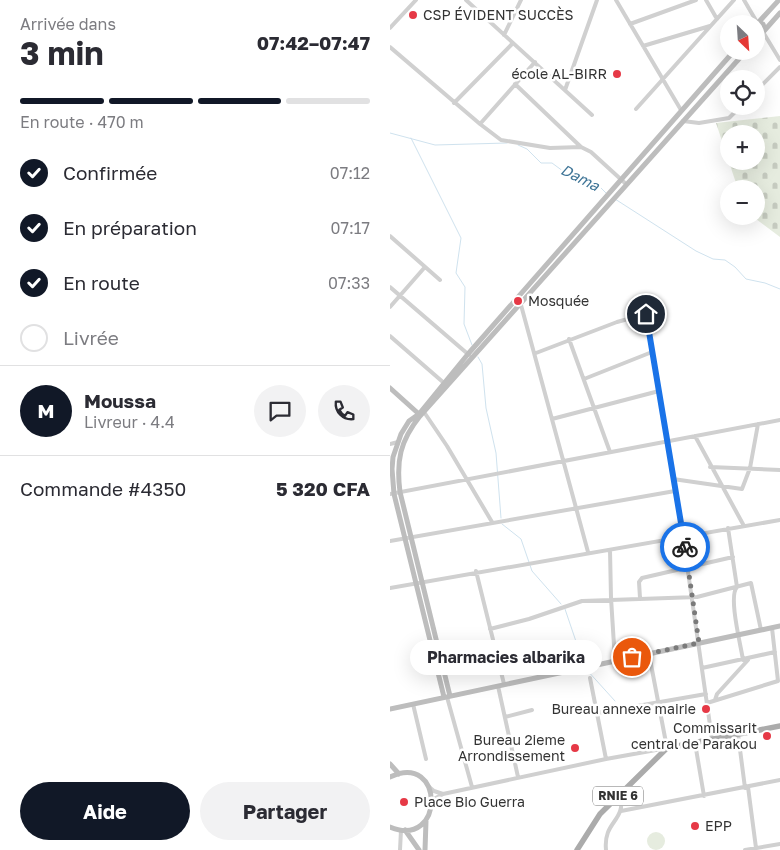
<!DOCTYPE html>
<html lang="fr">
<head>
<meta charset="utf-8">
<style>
  :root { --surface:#fff; --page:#f2f2f3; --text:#2b2b33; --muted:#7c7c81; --line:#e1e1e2; --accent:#111827 }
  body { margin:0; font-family:"Golos Text",sans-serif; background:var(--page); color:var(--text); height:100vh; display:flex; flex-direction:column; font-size:19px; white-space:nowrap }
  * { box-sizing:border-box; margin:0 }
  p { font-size:16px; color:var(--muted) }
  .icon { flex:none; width:28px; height:28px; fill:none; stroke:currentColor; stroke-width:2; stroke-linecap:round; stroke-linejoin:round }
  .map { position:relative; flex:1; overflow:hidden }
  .drawer { display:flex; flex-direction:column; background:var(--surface); width:390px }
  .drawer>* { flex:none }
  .needle { width:32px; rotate:155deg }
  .fabs { position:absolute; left:330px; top:15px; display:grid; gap:10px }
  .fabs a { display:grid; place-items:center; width:45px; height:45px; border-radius:50%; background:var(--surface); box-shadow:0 5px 20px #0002; font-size:25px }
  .pin { position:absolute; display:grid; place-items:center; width:42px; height:42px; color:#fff; margin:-21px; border:2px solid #fff; border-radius:50%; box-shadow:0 1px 5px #0007 }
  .courier { position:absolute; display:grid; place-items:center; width:50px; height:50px; margin:-25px; border:4px solid #1a73e8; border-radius:50%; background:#fff; color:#222; box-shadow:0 1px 6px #0007 }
  .bubble { position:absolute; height:35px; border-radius:18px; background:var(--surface); box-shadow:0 5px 20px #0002; font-size:16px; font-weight:700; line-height:35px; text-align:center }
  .summary em { font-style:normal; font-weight:700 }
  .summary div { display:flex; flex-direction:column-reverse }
  .summary { display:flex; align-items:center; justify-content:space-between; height:85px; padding:0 20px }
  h1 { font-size:32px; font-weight:700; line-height:38px }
  .bar { display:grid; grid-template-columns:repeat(4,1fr); gap:8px 5px; align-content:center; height:60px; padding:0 20px }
  .bar i { height:6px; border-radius:4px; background:var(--line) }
  .bar .current { background:var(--accent) }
  .bar p { grid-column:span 4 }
  .line { display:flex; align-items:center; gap:12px; padding:0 20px; border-top:1px solid var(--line) }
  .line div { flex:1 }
  .round { display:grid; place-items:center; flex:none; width:52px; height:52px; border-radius:26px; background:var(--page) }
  ol { padding:0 20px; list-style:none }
  li { display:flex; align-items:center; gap:15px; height:55px }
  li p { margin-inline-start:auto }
  li .icon { padding:5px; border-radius:50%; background:var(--accent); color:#fff; stroke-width:4 }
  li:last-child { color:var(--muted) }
  li i { width:28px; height:28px; border:2px solid var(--line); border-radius:50% }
  .button { display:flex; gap:10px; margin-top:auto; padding:10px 20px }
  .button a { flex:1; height:58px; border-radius:30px; background:var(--accent); color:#fff; font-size:20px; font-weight:700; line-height:58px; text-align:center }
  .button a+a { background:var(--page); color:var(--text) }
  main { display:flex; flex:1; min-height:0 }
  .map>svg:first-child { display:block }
</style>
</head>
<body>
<main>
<section class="drawer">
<div class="summary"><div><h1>3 min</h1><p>Arrivée dans</p></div><em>07:42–07:47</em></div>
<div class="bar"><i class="current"></i><i class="current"></i><i class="current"></i><i></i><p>En route · 470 m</p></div>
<ol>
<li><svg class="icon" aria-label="check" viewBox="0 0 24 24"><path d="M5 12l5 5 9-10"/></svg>Confirmée<p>07:12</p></li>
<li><svg class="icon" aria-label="check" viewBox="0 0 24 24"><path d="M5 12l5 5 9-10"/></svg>En préparation<p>07:17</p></li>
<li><svg class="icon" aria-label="check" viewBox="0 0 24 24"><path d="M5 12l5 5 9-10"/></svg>En route<p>07:33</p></li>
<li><i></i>Livrée</li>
</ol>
<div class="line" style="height:90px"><b class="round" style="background:var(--accent);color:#fff">M</b><div><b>Moussa</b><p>Livreur · 4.4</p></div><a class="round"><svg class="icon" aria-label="chat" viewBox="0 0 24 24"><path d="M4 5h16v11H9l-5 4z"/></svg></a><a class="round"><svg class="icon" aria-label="phone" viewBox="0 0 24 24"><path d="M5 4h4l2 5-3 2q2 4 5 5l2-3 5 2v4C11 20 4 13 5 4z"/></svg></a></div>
<div class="line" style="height:65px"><div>Commande #4350</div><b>5 320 CFA</b></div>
<div class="button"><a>Aide</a><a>Partager</a></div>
</section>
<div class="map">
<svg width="390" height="850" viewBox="0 0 390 850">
  <defs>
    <pattern id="cemetery-stones" width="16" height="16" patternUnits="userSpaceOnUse" patternTransform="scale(1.25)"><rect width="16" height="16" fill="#e6ecdf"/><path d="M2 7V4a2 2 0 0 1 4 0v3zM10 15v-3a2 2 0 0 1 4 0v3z" fill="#c6cbc0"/></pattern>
  </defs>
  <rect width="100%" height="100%" fill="#fff"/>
  <path fill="url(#cemetery-stones)" fill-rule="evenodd" d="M390 116V237L362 216H366V189H348L326 123ZM339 134H366V161H339Z"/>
  <path fill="#e6ecdf" d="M257 841a9 9 0 1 1 18 0a9 9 0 1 1-18 0Z"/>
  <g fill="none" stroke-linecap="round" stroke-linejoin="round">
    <path stroke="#cfe2ee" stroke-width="1" d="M0 133 45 145 117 143
      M21 138 71 238 66 273 75 287 74 324 82 345
      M128 145 137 149 151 163H162L181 177 206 183 216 193
      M225 199 306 251 323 259 335 260 345 267 356 279 375 283 390 289
      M88 357 92 364 96 408 106 453 111 518
      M112 524 131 539 142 571 171 604
      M175 609 194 665
      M196 669 225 701"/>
    <path stroke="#d0d0d0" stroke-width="4" d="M76 0 202 115
      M226 0 291 110
      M316 0 327 19
      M354 0 368 24
      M240 24 306 0
      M0 28 26 0
      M373 32 390 60
      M114 35 131 0
      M253 46 320 26
      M0 47 90 124 111 140 160 148 191 147 201 152 236 184
      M125 84 191 147
      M175 90 207 0
      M366 91 390 67
      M64 103 123 43
      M246 109 344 0
      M293 121 309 123 339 118 351 106
      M90 124 145 62
      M0 236 50 280
      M0 287 79 355
      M128 302 131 305 198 552
      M0 307 35 267
      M255 307 293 537 322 739
      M0 336 54 383
      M179 339 220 452
      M146 353 227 322 256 314
      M194 379 262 352
      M34 412 57 446 102 522
      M162 419 269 391
      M305 436 354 526
      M0 444 8 442
      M320 467 390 470
      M283 479 352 489 360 468 368 424
      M0 494 390 420
      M338 528 347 587C338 596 351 646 353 660
      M0 541 285 491
      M220 550 221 598 225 661
      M86 571 114 684
      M0 588 390 520
      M250 598 249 582 252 578 343 557
      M100 629 139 619 192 601 307 597 361 583 371 630
      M312 668 385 652
      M200 678 216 759
      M108 686 128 777
      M57 697 82 787
      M325 700 327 694 358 660
      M317 703 388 681 382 628
      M23 704 36 759
      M207 713 316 694
      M115 717 142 710
      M348 734 355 788
      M305 743 314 796
      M38 786 44 791 53 794
      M358 787 366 848
      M42 805 44 799 53 794 216 759 277 748 259 654
      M231 811 390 780
      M10 850 11 830
      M216 850C213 820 237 822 230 794
      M355 850 390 844"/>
    <path stroke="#bdbdbd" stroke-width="5" d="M366 25 389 0
      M366 31 372 33 375 30 373 24H368
      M374 31 390 13
      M0 388 30 415
      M60 696 10 492C6 461 10 441 30 416L356 51
      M54 697 4 494 2 469 3 457 11 434 19 421 29 414 78 354 344 51
      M0 709 390 626
      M0 764 9 774
      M0 777C55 751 55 850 0 827
      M15 830 29 850
      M35 850 36 821"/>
    <path stroke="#ababab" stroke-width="5.5" d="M187 850 210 814 277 748 390 726"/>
  </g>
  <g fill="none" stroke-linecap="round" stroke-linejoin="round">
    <path stroke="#7a7a7a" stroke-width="5" stroke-dasharray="0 9" d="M242 657 309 643 295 547"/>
    <path stroke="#1a73e8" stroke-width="6" d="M256 314 295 547"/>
  </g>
  <g fill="#e63946" stroke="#fff" stroke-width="2">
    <circle cx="23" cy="15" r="5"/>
    <circle cx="227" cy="74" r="5"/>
    <circle cx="128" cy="301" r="5"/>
    <circle cx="316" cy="709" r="5"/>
    <circle cx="377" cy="736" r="5"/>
    <circle cx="185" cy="748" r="5"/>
    <circle cx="14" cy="802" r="5"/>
    <circle cx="305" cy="826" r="5"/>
  </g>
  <g text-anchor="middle" stroke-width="5" stroke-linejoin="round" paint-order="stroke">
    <rect fill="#fff" stroke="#707070" stroke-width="1" x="203" y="786.5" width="50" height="19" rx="4"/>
    <g font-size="12" font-weight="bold" fill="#333">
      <text x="228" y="800">RNIE 6</text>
    </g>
    <g font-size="14" fill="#333" stroke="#fff" text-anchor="start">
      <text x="33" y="20">CSP ÉVIDENT SUCCÈS</text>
      <text x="217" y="79" text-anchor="end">école AL-BIRR</text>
      <text x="138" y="306">Mosquée</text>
      <text x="306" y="714" text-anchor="end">Bureau annexe mairie</text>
      <text x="367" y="733" text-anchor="end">Commissarit<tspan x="367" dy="16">central de Parakou</tspan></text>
      <text x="175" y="745" text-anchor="end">Bureau 2ieme<tspan x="175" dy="16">Arrondissement</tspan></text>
      <text x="24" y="807">Place Bio Guerra</text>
      <text x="315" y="831">EPP</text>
    </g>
    <g font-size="15" font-style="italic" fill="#3f7597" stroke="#fff">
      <text transform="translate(190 178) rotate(27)" y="5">Dama</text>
    </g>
  </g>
</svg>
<div class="fabs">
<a><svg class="needle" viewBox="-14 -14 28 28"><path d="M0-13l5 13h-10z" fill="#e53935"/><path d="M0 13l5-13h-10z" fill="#7c7c81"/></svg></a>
<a><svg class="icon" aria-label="locate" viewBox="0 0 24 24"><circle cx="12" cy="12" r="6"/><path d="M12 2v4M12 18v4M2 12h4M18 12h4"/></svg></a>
<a>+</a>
<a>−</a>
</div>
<div class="pin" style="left:242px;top:657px;background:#ea580c"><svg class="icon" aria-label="bag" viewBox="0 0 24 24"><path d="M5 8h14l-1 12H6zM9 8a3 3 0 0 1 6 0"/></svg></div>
<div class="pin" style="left:256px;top:314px;background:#1f2937"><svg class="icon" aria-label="home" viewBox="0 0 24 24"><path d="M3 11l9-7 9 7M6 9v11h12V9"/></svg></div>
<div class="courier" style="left:295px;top:547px"><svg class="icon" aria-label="bike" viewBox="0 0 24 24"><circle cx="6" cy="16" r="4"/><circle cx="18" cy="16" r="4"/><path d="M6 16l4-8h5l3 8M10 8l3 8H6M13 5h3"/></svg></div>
<div class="bubble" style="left:20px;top:640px;width:192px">Pharmacies albarika</div>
</div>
</main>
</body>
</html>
